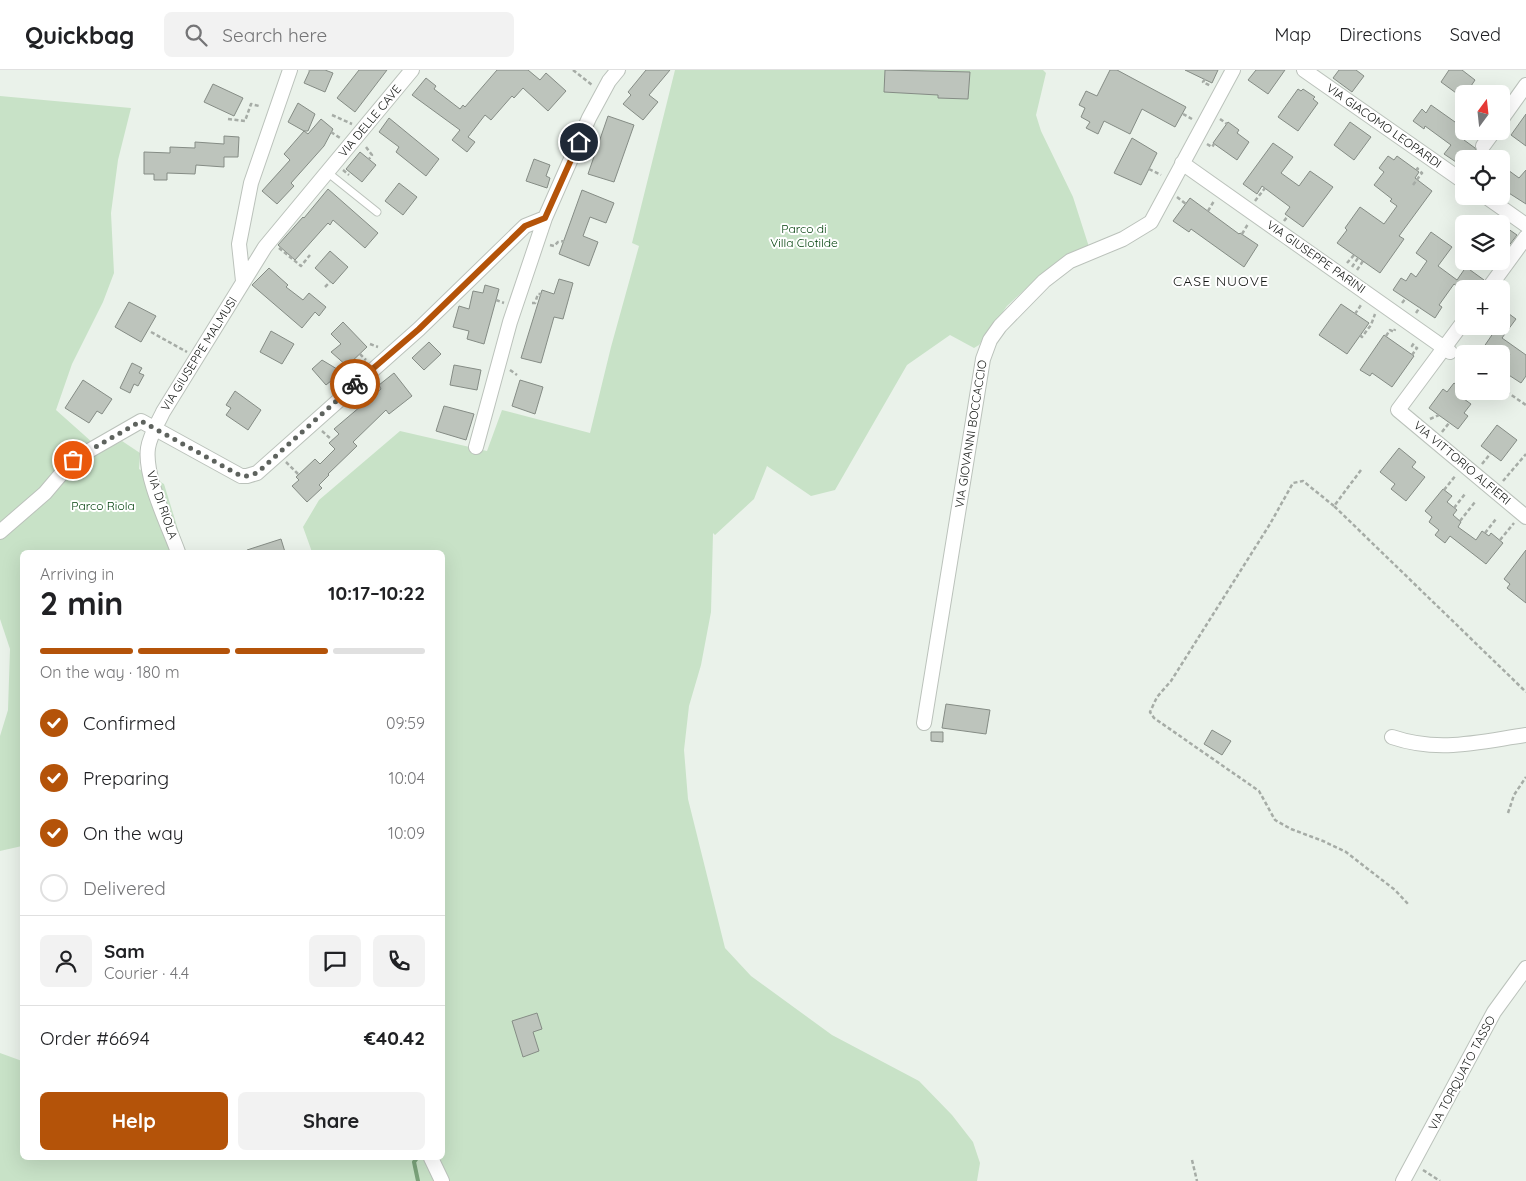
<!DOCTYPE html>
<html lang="en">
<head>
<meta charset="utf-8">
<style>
  :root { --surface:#fff; --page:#f2f2f2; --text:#202124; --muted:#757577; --line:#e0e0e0; --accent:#b45309 }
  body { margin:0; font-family:Quicksand,sans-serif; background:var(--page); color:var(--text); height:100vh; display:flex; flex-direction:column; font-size:19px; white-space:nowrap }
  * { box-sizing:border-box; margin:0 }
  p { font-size:16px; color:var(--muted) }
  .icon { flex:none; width:28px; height:28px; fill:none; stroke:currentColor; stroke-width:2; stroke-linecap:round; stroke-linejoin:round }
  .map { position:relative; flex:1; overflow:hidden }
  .details { position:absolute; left:20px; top:480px; width:425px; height:610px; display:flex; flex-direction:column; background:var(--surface); border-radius:8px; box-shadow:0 5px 20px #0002 }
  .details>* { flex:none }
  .needle { width:32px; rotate:15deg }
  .buttons { position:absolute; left:1455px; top:15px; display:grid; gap:10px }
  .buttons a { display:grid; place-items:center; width:55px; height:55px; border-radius:8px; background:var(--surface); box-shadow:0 5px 20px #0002; font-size:25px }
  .pin { position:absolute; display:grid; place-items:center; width:42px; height:42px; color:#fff; margin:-21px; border:2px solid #fff; border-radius:50%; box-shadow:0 1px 5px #0007 }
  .courier { position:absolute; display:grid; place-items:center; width:50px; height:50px; margin:-25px; border:4px solid #b45309; border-radius:50%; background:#fff; color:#222; box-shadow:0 1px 6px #0007 }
  .head em { font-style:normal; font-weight:700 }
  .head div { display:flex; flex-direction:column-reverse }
  .head { display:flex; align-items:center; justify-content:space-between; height:85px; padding:0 20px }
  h1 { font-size:32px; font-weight:700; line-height:38px }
  .bar { display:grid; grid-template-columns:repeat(4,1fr); gap:8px 5px; align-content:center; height:60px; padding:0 20px }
  .bar i { height:6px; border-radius:4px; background:var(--line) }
  .bar .active { background:var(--accent) }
  .bar p { grid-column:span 4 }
  .line { display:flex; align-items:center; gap:12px; padding:0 20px; border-top:1px solid var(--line) }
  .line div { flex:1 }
  .round { display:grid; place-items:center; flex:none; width:52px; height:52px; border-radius:8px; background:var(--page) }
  ol { padding:0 20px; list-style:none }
  li { display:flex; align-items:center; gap:15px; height:55px }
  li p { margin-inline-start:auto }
  li .icon { padding:5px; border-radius:50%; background:var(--accent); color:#fff; stroke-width:4 }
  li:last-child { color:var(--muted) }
  li i { width:28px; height:28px; border:2px solid var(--line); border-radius:50% }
  .primary-button { display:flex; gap:10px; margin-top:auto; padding:10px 20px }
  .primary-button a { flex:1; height:58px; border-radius:8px; background:var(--accent); color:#fff; font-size:20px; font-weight:700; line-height:58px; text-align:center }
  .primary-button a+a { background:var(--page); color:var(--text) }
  header { display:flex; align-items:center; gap:30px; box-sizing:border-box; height:70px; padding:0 25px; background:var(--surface); border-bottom:1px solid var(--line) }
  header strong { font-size:24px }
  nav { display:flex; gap:28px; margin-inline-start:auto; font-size:18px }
  .search { width:350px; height:45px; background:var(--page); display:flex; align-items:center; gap:12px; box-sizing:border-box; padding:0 18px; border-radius:8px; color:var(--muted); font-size:19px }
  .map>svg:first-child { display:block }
</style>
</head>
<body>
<header>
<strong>Quickbag</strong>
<div class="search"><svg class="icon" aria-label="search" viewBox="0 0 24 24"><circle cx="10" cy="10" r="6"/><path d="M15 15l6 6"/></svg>Search here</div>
<nav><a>Map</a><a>Directions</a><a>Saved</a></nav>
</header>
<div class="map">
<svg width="1526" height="1111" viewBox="0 0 1526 1111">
  <rect width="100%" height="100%" fill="#eaf2ea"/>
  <path fill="#c8e2c7" d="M675 0H1043L1046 3 1036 45 1041 61 1073 127 1089 177 1034 211 1007 236 979 275 974 278 950 265 907 295 835 420 811 426 767 396 754 429 715 465 713 463 711 542 701 595 689 636 684 680 688 729 725 878 751 906 832 965 919 1011 952 1045 973 1072 980 1093 977 1111H0V983L22 991V1088H388L389 1090 390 1088H442V482H312L303 457 319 430 400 361 487 381 502 340 590 363 611 277 639 176 632 173Z
    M0 26 131 38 118 90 111 143 114 203 103 232 72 294 56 340 102 381 122 371 140 383 139 399 164 414 185 482H22V776L0 781V666L8 640 10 579 0 549Z"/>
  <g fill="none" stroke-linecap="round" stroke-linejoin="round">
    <path stroke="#7ba37b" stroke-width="4" d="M417 1088 414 1092 418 1111"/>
  </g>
  <path fill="#bdc4bc" stroke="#858c85" d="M310 0H325L333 3 325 22 304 13Z
    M359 0H387L355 42 337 28Z
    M497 0H528L540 10 546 3 566 21 548 41 523 18 514 28 512 26 491 50 485 45 468 67 475 72 467 82 452 70 460 60 412 25 426 8 436 16 434 19 460 39 463 35 465 37Z
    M646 0H670L649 25 658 32 643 50 623 34 631 25 628 22Z
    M885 0 970 2 968 29 938 28V25L884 22Z
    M1110 0H1117L1186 37 1175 57 1142 39 1130 64 1104 51 1098 64 1086 58 1090 52 1081 47 1085 38 1079 35 1086 21 1097 26Z
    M1185 0H1218L1212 13Z
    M1256 0H1285L1268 24 1248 10Z
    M1339 0H1356L1364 6 1352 22 1333 8Z
    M1449 0H1462L1475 10 1463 28 1441 12Z
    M213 14 243 28 234 46 204 32Z
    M1298 19 1301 21 1303 19 1315 27 1313 29 1318 33 1298 61 1278 47Z
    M298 33 315 44 308 61H304L288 52Z
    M1431 35 1455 52 1464 40V70L1475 78 1478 83 1490 89H1464L1462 96 1444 84 1451 75 1425 56 1424 59 1413 51 1422 39 1426 43Z
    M1526 44V76L1511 65Z
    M608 46 634 55 614 112 588 104Z
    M389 48 439 89 426 106 396 82 399 77 379 62Z
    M321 49 333 59 324 76 291 113 294 116 277 134 262 121 290 90 284 84 304 61 308 64Z
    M1228 52 1239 60 1237 63 1249 72 1237 90 1213 73Z
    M1350 52 1371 67 1354 90 1334 75Z
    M224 66 239 67 238 87H224V97L196 95 195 104 167 103V110H154V104H144V82L170 83V77L195 78V72L224 74Z
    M1132 68 1157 83 1141 115 1114 103Z
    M1273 73 1293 87 1281 103 1299 116 1310 101 1333 117 1303 157 1285 144 1290 137 1262 116 1257 124 1243 114Z
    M360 82 376 95 362 112 346 99Z
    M1388 86 1394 90 1397 86 1419 102 1415 108 1432 121 1399 166 1404 169 1380 203 1337 173 1347 160 1345 158 1360 137 1384 154 1397 136 1390 131 1392 129 1374 115 1384 102 1379 98Z
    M534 89 550 95 546 106 550 108 547 118 526 111Z
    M1501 95 1519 108 1526 100V134L1501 118Z
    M399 113 417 127 403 145 385 131Z
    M328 119 378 163 365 178 333 150 330 155 328 153 295 190 278 175 303 147 304 148Z
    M582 120 614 133 606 153 590 147 583 166 598 172 589 196 559 184Z
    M1190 128 1239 164 1240 163 1258 175 1244 197 1191 159 1189 162 1173 151Z
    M1501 154 1517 165 1501 186Z
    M1431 162 1452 177 1438 196 1457 210 1466 197 1484 210 1478 219H1461L1454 214 1439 235 1442 237 1435 248 1393 220 1401 208 1406 211 1411 203 1416 207 1427 191 1416 183Z
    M330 181 348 197 333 214 315 198Z
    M269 198 288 215 286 217 303 230 309 223 326 237 319 246 315 242 302 258 252 215Z
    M559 209 573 213 563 249 554 247 541 293 521 288 542 220 554 224Z
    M485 215 499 219 484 274 467 269 469 261 453 257 459 236 469 239 473 221 483 223Z
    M129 232 156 246 141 272 115 257Z
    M1341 234 1369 253 1347 284 1319 265Z
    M1501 238 1516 249 1502 268 1526 285V306L1521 313 1501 300V297L1510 284 1491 282 1479 284 1498 256H1501Z
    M343 252 367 277 347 296 331 282 341 274 331 264Z
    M271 261 294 274 282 294 260 282Z
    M1384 265 1414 286 1392 317 1372 303 1370 306 1360 300Z
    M429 272 441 284 424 300 412 288Z
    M322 290 342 302 326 315 312 299Z
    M132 293 142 298 139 303 144 305 138 316 134 314 130 323 120 318Z
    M454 295 481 300 477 320 450 315Z
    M394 303 412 326 389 344 386 340 353 372 357 376 328 404 329 405 319 415 322 418 307 432 292 416 299 410 296 407 315 389 320 394 335 379 329 373 339 364 334 359 381 319 379 315Z
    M83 310 112 329 102 344 97 341 89 353 65 338Z
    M520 310 543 317 535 344 512 336Z
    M1454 313 1468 323 1464 329 1471 334 1464 343 1468 346 1458 359 1429 338 1443 319 1447 322Z
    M235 321 261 340 248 360 226 345 231 338 226 335Z
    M444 336 474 344 466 370 436 361Z
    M1497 355 1517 370 1501 391 1481 376Z
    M1399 378 1416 392 1412 397 1425 407 1406 431 1391 419 1395 414 1380 402Z
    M1443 419 1452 426 1447 432 1457 440 1453 445 1461 452 1458 457 1476 470 1482 461 1489 466 1491 463 1503 473 1486 494 1450 466 1445 473 1435 465 1439 460 1429 452 1432 447 1425 441Z
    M281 469 285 482H247V480Z
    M1526 480V533L1507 518 1510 514 1504 509Z
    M946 634 990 640 986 664 942 658Z
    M1212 660 1231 671 1222 685 1204 674Z
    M931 662H943V672L931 671Z
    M537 943 542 959 533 962 539 981 523 987 512 951Z"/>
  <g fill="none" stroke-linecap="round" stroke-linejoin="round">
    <g stroke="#bbc2bb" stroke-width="9">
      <path id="service" d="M327 102 377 142"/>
    </g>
    <g stroke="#bbc2bb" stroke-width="16">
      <path id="minor" d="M1304 0 1464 112
        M1501 50 1526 15
        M1483 76 1494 61
        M1182 93 1450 282
        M1485 126 1526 155
        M243 211 239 174 251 113 290 0
        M1488 219 1526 167
        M1464 251 1398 340 1526 447
        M476 377 510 252 545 148 589 48 609 11 618 0
        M0 462 45 423 73 390 141 351 241 406H247L257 403 419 259 525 156 545 148
        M178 482C168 454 144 407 148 378 150 365 158 353 163 342L265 177 412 0
        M924 653 983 289 990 270 1000 256 1044 211 1070 191 1123 169 1151 152 1233 0
        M1392 667C1439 683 1478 672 1526 665
        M431 1088 442 1111
        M1403 1111 1494 942 1526 898"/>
    </g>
    <path stroke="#a6aca6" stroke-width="2.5" stroke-dasharray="4 2.5" stroke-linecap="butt" d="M309 0 310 1
      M573 0 592 15
      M1205 9 1203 12 1211 16
      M1183 44 1192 49
      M332 45 352 54
      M228 49 245 51 251 34 259 36
      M1220 49 1227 54
      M331 62 340 68
      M1207 74 1212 77 1214 74
      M366 77 372 85 369 89
      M1149 99 1161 105
      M343 100 349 105
      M1413 115 1422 103 1417 99 1419 97
      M1177 127 1186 134
      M1255 131 1265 118
      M1208 141 1214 131
      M1284 151 1288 146
      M1242 164 1248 154
      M550 175 554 176 558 172 564 171
      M279 178 301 196 310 185
      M1347 193 1354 185
      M1352 197 1358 188
      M1357 200 1363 191
      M325 217 330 212
      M496 230 504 233
      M532 233H535L538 224H541
      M1402 233 1406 228
      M1416 243 1420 237
      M1355 244 1361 235
      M151 262 187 282
      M1360 265 1362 267 1371 255 1375 244
      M1386 266 1390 260 1394 262 1395 259
      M370 274 378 277
      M360 284 366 290
      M1412 285 1417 278 1412 276 1414 273
      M510 300 517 305
      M1501 318 1526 335
      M1430 349 1439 345
      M322 361 332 370
      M1442 362 1449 353
      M286 392 298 404
      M1482 394 1491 383
      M1361 400 1334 436 1526 622
      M1503 411 1526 384
      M1444 420 1456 405
      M1334 436 1303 411 1293 413 1270 454 1171 611 1157 627 1150 642 1154 648 1259 721 1275 750 1291 759 1323 771 1346 782 1395 820 1409 835
      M1454 438 1465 424
      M1460 451 1475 432
      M1485 463 1496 449
      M1500 470 1514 453
      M1508 743 1514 725 1526 707
      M1192 1090 1197 1111
      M1423 1100 1440 1111"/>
    <use href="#service" stroke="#fff" stroke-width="7"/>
    <use href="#minor" stroke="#fff" stroke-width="14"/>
  </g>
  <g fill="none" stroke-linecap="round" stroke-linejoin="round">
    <path stroke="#5e635e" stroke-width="5" stroke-dasharray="0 9" d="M73 390 141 351 241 406H247L257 403 355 314"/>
    <path stroke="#b45309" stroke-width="6" d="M355 314 419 259 525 156 545 148 579 72"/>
  </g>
  <g text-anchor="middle" stroke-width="4" stroke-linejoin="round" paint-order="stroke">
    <g font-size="12" fill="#131613" stroke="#fff">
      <text transform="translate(370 51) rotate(-50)" y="4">VIA DELLE CAVE</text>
      <text transform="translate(1384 56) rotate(35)" y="4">VIA GIACOMO LEOPARDI</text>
      <text transform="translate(1316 187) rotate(35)" y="4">VIA GIUSEPPE PARINI</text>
      <text transform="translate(199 284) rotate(-58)" y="4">VIA GIUSEPPE MALMUSI</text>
      <text transform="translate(971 364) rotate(-81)" y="4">VIA GIOVANNI BOCCACCIO</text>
      <text transform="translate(1462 393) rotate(40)" y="4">VIA VITTORIO ALFIERI</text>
      <text transform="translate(162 435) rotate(71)" y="4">VIA DI RIOLA</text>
      <text transform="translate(1462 1003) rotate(-62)" y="4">VIA TORQUATO TASSO</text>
    </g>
    <g font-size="12" fill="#03420c" stroke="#fff">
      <text x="804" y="163">Parco di<tspan x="804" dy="14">Villa Clotilde</tspan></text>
      <text x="103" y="440">Parco Riola</text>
    </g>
    <g font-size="14" letter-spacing="1" fill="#131613" stroke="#fff">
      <text x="1221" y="216">CASE NUOVE</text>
    </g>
  </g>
</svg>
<div class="buttons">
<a><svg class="needle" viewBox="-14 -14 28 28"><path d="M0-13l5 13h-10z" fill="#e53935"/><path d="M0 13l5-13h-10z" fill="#757577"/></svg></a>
<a><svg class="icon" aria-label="locate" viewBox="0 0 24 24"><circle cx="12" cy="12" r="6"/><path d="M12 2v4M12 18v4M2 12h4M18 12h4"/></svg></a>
<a><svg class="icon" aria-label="layers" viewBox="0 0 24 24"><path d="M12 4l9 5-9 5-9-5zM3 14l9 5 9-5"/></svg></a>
<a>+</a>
<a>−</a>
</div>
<div class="pin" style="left:73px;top:390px;background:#ea580c"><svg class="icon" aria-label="bag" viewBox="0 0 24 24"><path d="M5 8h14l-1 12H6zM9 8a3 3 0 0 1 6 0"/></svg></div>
<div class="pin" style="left:579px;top:72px;background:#1f2937"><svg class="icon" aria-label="home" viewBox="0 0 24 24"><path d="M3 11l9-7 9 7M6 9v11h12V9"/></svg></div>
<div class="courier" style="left:355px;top:314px"><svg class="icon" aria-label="bike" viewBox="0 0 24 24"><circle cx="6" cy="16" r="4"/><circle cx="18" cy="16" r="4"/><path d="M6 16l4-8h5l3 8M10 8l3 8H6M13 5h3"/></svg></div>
<section class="details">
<div class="head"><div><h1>2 min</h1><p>Arriving in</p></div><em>10:17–10:22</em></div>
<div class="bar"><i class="active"></i><i class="active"></i><i class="active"></i><i></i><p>On the way · 180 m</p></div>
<ol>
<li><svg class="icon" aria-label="check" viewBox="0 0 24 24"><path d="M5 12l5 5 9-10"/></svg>Confirmed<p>09:59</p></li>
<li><svg class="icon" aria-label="check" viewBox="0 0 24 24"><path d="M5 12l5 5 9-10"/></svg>Preparing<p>10:04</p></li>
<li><svg class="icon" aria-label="check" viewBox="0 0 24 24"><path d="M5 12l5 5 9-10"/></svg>On the way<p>10:09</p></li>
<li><i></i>Delivered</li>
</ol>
<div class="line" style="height:90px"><a class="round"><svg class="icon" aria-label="person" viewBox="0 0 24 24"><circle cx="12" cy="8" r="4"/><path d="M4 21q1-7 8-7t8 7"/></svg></a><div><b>Sam</b><p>Courier · 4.4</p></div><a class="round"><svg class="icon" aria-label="chat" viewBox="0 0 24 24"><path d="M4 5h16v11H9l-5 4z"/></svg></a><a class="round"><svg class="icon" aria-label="phone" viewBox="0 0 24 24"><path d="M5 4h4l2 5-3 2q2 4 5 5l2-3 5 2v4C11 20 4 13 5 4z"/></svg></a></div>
<div class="line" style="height:65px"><div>Order #6694</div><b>€40.42</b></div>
<div class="primary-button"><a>Help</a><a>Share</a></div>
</section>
</div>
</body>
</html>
